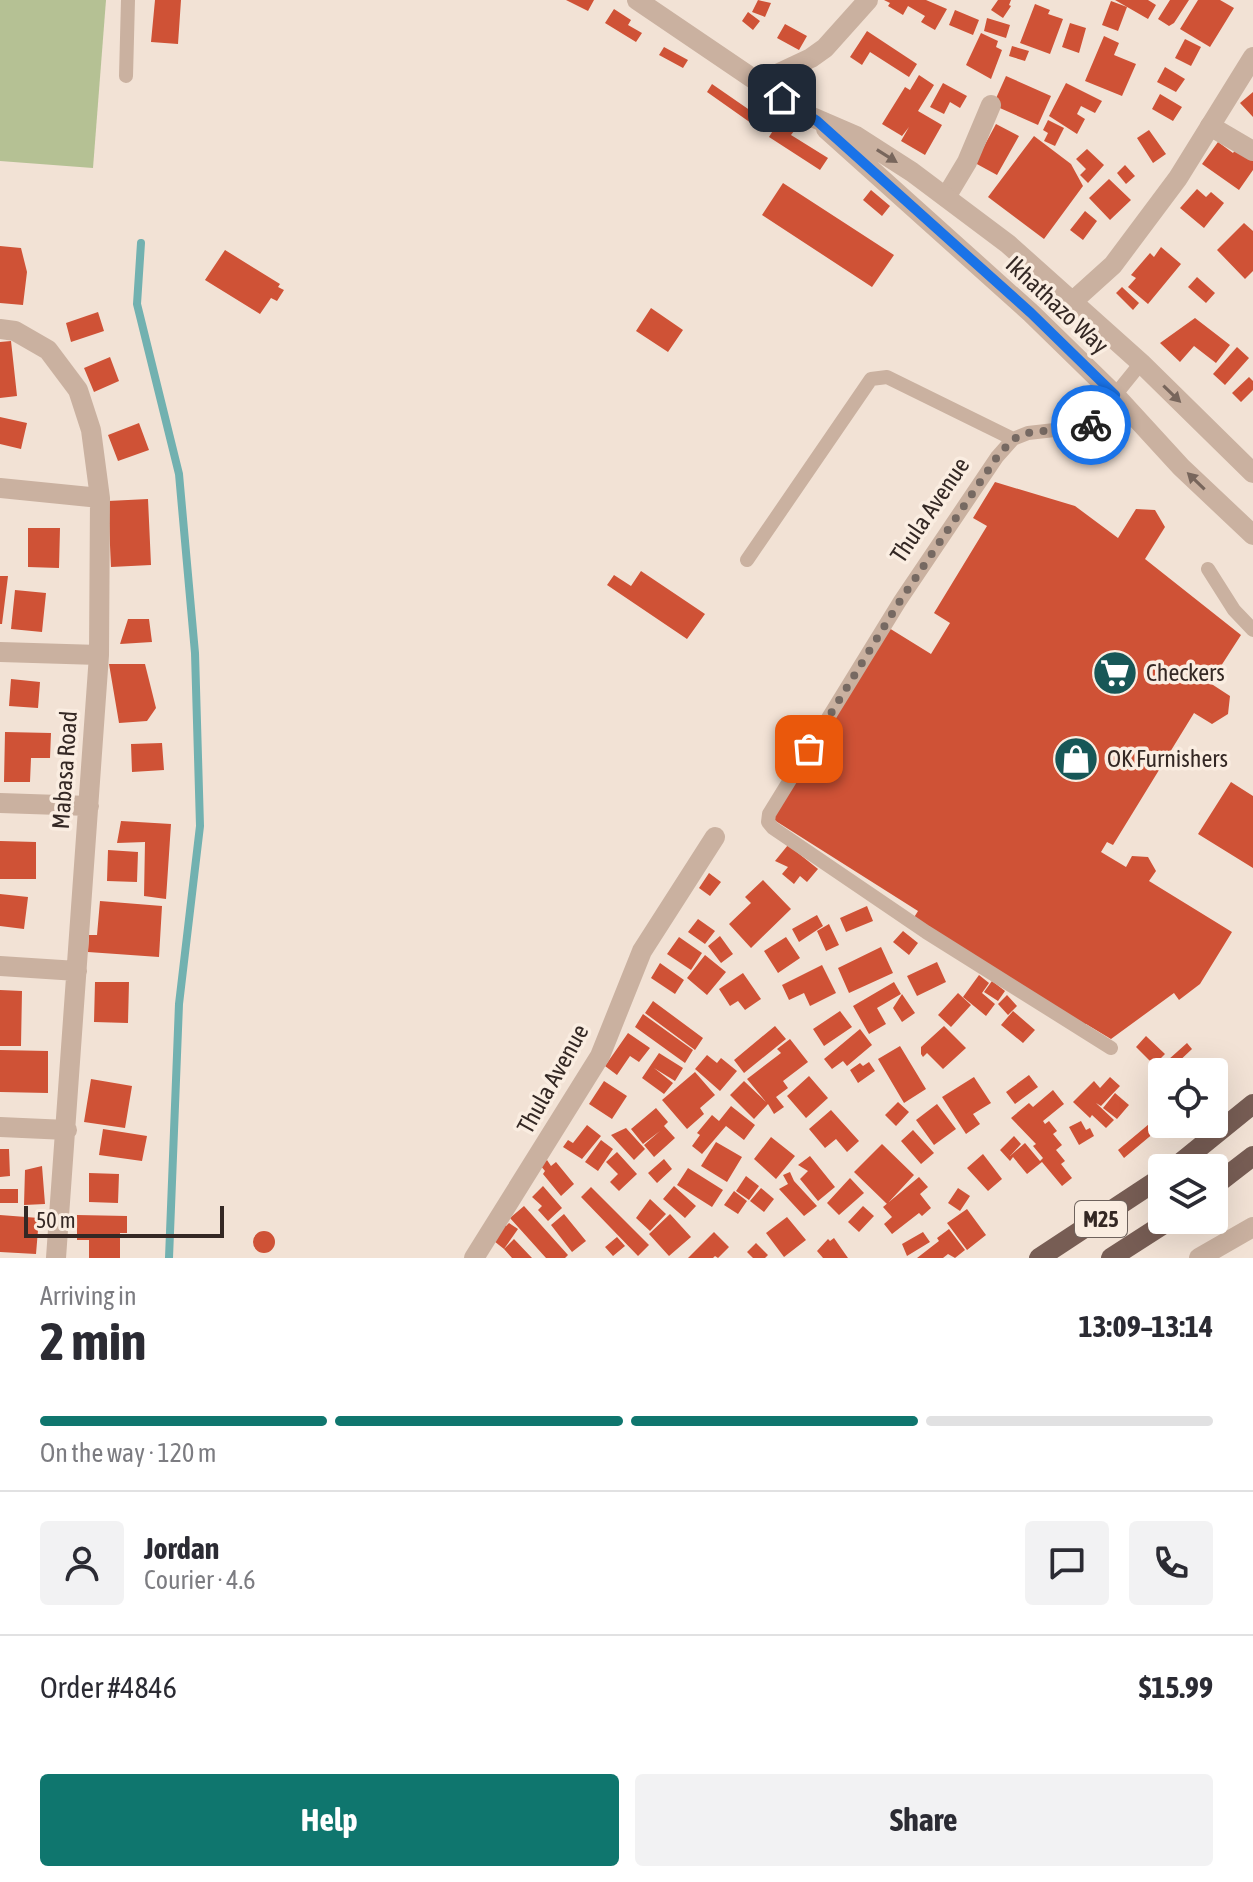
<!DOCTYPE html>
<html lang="en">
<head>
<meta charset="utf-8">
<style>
  :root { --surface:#fff; --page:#f2f2f3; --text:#2b2b33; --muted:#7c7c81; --line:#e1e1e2; --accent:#0f766e }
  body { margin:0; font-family:"Asap Condensed",sans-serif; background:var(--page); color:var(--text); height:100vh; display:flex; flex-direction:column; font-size:30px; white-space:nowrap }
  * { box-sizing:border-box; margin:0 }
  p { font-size:26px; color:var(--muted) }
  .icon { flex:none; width:44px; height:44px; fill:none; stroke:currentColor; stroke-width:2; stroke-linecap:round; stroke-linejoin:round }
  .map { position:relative; height:1258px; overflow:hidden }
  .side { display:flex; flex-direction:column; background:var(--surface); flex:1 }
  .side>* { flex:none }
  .tools { position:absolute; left:1148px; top:1058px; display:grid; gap:16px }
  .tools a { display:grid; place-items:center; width:80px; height:80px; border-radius:8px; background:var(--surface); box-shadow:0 8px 32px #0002; font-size:40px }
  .scale { position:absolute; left:24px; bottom:20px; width:200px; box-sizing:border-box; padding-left:8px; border:4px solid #342824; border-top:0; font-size:22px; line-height:28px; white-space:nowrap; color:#342824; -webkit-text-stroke:6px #faede1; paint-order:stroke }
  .pin { position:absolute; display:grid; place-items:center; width:68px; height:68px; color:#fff; margin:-34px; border-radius:16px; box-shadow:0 4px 12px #0006 }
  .courier { position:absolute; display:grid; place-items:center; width:80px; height:80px; margin:-40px; border:6px solid #1a73e8; border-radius:50%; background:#fff; color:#222; box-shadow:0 2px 10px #0007 }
  .summary em { font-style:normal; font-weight:700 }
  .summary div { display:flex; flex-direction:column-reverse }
  .summary { display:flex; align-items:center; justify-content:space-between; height:136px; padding:0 40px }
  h1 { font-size:52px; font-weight:700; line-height:60px }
  .bar { display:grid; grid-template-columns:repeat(4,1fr); gap:12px 8px; align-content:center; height:96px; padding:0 40px }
  .bar i { height:10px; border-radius:6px; background:var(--line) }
  .bar .active { background:var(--accent) }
  .bar p { grid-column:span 4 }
  .line { display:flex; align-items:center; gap:20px; padding:0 40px; border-top:2px solid var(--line) }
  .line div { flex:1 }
  .round { display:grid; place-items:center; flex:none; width:84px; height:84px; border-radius:8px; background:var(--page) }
  .primary-button { display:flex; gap:16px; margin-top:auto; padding:16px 40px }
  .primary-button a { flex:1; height:92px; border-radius:8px; background:var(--accent); color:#fff; font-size:32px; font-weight:700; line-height:92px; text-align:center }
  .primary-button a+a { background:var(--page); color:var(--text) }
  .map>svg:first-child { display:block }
</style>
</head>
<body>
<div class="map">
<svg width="1253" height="1258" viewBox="0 0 1253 1258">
  <rect width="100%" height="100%" fill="#f2e2d5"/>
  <path fill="#b5c194" d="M0 0H106L93 168 0 161Z"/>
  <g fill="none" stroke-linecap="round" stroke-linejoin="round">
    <path stroke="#72b1b0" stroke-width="8" d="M141 243 137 304 179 474 195 653 200 826 179 1004 169 1258"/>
  </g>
  <path fill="#cf5236" d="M155 0H181L178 44 151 42Z
    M566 0H594L588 11Z
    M758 0 771 3 765 17 752 12Z
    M884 0H926L947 9 935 30 921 22 925 16 908 6 903 15 888 6 890 3Z
    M998 0H1011L1009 5 1011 6 1003 18 991 10Z
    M1115 0H1148L1156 5 1148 19Z
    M1170 0H1189L1174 23 1169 26 1158 19Z
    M1198 0H1220L1234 8 1210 47 1180 29Z
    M1111 1 1127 7 1118 31 1102 25Z
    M1035 4 1050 10 1048 14 1063 19 1050 54 1020 43Z
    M614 9 631 20 628 25 642 33 636 42 605 23Z
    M955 10 979 20 973 35 949 25Z
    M748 12 760 21 753 30 742 21Z
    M987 18 1010 25 1006 38 984 31Z
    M1070 23 1086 28 1079 53 1062 47Z
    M785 24 807 36 799 50 777 38Z
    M867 31 917 64 909 77 870 52 862 65 850 57Z
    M981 33 998 41 996 47 1002 50 991 79 966 65Z
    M1104 36 1119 43 1114 55 1136 64 1122 96 1085 81Z
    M1185 39 1201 47 1191 66 1175 58Z
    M1012 46 1029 51 1025 61 1009 56Z
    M664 47 688 60 683 68 659 55Z
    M1165 67 1185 79 1176 92 1157 82Z
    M919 75 934 85 918 111 942 125 925 155 901 141 909 127 902 136 882 124 905 87 910 90Z
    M1006 76 1051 96 1038 125 993 105Z
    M943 83 967 96 960 108 950 102 944 114 930 107Z
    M1066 83 1102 101 1095 113 1081 106 1077 114 1085 119 1077 134 1049 116Z
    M712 84 764 120 758 128 707 92Z
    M1253 92V117L1240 103Z
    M1160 94 1182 107 1173 121 1152 109Z
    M1048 120 1064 128 1055 146 1044 141 1048 133 1043 130Z
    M779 121 794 131 791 135 828 158 820 170 769 137Z
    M996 124 1019 136 997 175 975 163Z
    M1149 130 1166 154 1153 163 1137 138Z
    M1034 136 1071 164 1083 186 1044 239 988 197Z
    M1218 142 1233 153 1236 149 1253 161V170L1239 190 1202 164Z
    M1087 149 1104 165 1088 183 1080 175 1086 169 1076 159Z
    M1125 165 1135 176 1126 184 1117 173Z
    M1109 179 1131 200 1110 220 1089 198Z
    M783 183 894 255 872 287 762 215Z
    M1197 189 1206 197 1211 192 1224 203 1204 228 1180 208Z
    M871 190 890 206 882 216 863 200Z
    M1085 211 1097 221 1083 240 1070 230Z
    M1244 223 1253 231V271L1245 279 1217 250Z
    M0 246 21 248 27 272 23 305 0 303Z
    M1161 247 1181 264 1148 304 1128 287 1136 278 1131 275 1150 253 1154 257Z
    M225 250 280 284 278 287 284 290 277 301 271 298 260 314 205 280Z
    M1197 277 1215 293 1206 303 1188 287Z
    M1122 287 1139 303 1133 310 1116 293Z
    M651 308 683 330 668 352 636 331Z
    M98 312 104 331 71 342 66 323Z
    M1195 318 1230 345 1216 363 1194 346 1180 362 1160 343Z
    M11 341 17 396 0 398V342Z
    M1237 347 1249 358 1225 385 1213 374Z
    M110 357 119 381 94 392 84 368Z
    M1249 377 1253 381V390L1241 402 1232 393Z
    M0 417 27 423 21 449 0 444Z
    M139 423 149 450 118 461 108 435Z
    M995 482 1075 506 1118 538 1136 509 1155 510 1165 527 1145 559 1241 635 1210 683 1230 696 1228 714 1212 724 1194 713 1113 845 1107 842 1101 852 1126 867 1132 856 1148 857 1156 871 1149 881 1232 932 1200 984 1179 1000 1174 993 1111 1039 1086 1024 1084 1027 913 919 918 911 771 818 889 628 931 654 950 623 934 613 987 526 973 518Z
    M148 499 151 565 111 567 108 501Z
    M28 528H60L59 568 28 567Z
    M641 571 705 614 687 639 607 585 614 575 631 586Z
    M0 576H8L2 624H0Z
    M15 590 46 593 42 632 11 629Z
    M128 619H149L152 642 120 644Z
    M109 664H145L156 708 147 721 119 723Z
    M11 679 40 682 38 708 9 706Z
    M5 732 51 733 50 758H31L30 782H4Z
    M162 743 164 770 132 772 131 744Z
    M1231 782 1253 796V868L1198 834Z
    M121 821 171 824 166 899 144 896 145 842 117 843Z
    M0 841 36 842V879H0Z
    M788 845 818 869 807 882 800 876 794 884 782 874 788 867 775 861Z
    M108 850 138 852 137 882 107 881Z
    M709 873 721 882 710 896 699 888Z
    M763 880 791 909 751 948 729 924 751 903 745 897Z
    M0 894 28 897 24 929 0 926Z
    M100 901 162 906 159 957 88 952 89 935H97Z
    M867 906 873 921 846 932 840 918Z
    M817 915 823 926 799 942 792 929Z
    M698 919 715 931 705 944 688 932Z
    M829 924 839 945 826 951 817 931Z
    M903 931 918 943 909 955 893 942Z
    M720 936 733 954 721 963 708 946Z
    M679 937 702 953 691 970 667 954Z
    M786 937 800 958 778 973 764 951Z
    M881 947 893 973 849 993 838 968Z
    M705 955 726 972 707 995 687 978Z
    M937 962 946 982 917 996 907 976Z
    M660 963 684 980 675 994 651 978Z
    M822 965 836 993 810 1006 804 993 789 1000 782 985Z
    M743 973 761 999 745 1010 738 1001 730 1006 719 989Z
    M979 975 989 983 982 993 995 1004 986 1016 963 997Z
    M992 981 1005 991 998 1001 984 992Z
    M95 982H129L128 1023 94 1022Z
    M894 982 901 994 877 1008 886 1024 869 1034 853 1006Z
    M0 990 22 991 21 1046H0Z
    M958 993 971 1005 951 1027 938 1015Z
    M902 994 915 1013 902 1022 893 1008Z
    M1007 995 1017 1006 1008 1015 998 1004Z
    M653 1001 703 1038 695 1050 645 1013Z
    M840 1011 852 1027 824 1046 813 1029Z
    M1013 1011 1035 1030 1023 1043 1001 1025Z
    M643 1014 693 1050 685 1063 635 1027Z
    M775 1026 786 1039 744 1073 734 1060Z
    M944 1026 966 1048 943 1069 927 1053 923 1057 921 1054V1047Z
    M860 1029 872 1045 847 1066 843 1061 832 1069 824 1059Z
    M628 1033 650 1048 639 1062 630 1056 617 1075 605 1066Z
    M1146 1036 1165 1054 1154 1065 1136 1047Z
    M790 1039 808 1062 783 1081 788 1088 776 1097 784 1107 774 1114 768 1104 754 1119 730 1095 744 1081 766 1102 747 1079 781 1053 777 1049Z
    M1187 1043 1192 1049 1174 1066 1168 1060Z
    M900 1046 926 1089 904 1103 878 1059Z
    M0 1050 48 1051V1093L0 1092Z
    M659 1053 683 1068 675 1081 654 1068 673 1083 664 1094 642 1078Z
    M707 1055 717 1063 721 1058 737 1071 720 1091 695 1069Z
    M869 1062 875 1071 858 1083 850 1070 860 1063 863 1066Z
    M695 1072 715 1095 700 1108 704 1114 687 1129 662 1100Z
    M1029 1075 1038 1087 1015 1104 1006 1092Z
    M809 1076 828 1098 806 1118 787 1096Z
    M974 1077 991 1103 973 1114 980 1124 966 1134 942 1097Z
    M1110 1077 1120 1086 1101 1106 1096 1103 1114 1120 1106 1128 1092 1115 1090 1118 1073 1102 1094 1081 1100 1088Z
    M91 1079 132 1086 125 1128 84 1122Z
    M604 1081 627 1096 612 1119 589 1104Z
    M1053 1090 1064 1104 1043 1121 1045 1124 1049 1121 1057 1131 1053 1134 1062 1145 1056 1150 1065 1161 1061 1164 1072 1178 1062 1186 1042 1162 1027 1174 1013 1157 1010 1161 1000 1150 1014 1136 1021 1144 1010 1156 1025 1143 1040 1161 1043 1158 1033 1146 1036 1144 1011 1118 1029 1103 1033 1107Z
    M1115 1093 1129 1105 1117 1119 1103 1108Z
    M898 1102 909 1112 896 1126 885 1115Z
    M937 1104 956 1129 934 1145 916 1120Z
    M731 1106 755 1125 744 1140 726 1126 702 1154 692 1146 700 1135 697 1133 712 1115 719 1121Z
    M656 1108 668 1122 664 1126 675 1138 654 1157 644 1145 660 1131 643 1144 631 1129Z
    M831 1110 859 1141 847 1152 836 1139 825 1148 809 1129Z
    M1155 1119 1161 1127 1124 1158 1118 1150Z
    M1081 1121 1086 1130 1090 1128 1094 1136 1079 1145 1069 1127Z
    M587 1125 601 1136 582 1159 563 1147 568 1140 573 1143Z
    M626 1128 645 1149 634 1160 611 1135Z
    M103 1129 147 1136 142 1161 99 1155Z
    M913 1130 934 1153 921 1164 901 1141Z
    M771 1137 795 1156 776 1179 754 1159Z
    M601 1140 613 1149 598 1171 585 1162Z
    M716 1142 742 1157 727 1182 701 1166Z
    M882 1144 914 1175 887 1204 854 1172Z
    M0 1149H9L10 1176 0 1177Z
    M617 1152 637 1174 619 1191 610 1182 618 1174 606 1162Z
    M983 1154 1002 1179 988 1191 967 1168Z
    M810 1156 835 1187 818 1201 800 1179 808 1171 798 1165Z
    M664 1159 672 1169 657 1183 648 1173Z
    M547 1160 551 1166 556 1162 574 1184 561 1196 543 1174 545 1171 540 1165Z
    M42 1166 45 1204 24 1205 25 1170Z
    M688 1168 723 1190 712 1207 677 1185Z
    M790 1172 794 1181 817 1206 804 1216 779 1189 788 1184 783 1175Z
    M89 1173 119 1174 118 1203 89 1202Z
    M746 1176 759 1186 749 1200 736 1191Z
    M919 1177 928 1187 920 1194 931 1208 922 1216 919 1213 892 1234 884 1224 892 1217 883 1207Z
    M850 1178 864 1193 839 1215 827 1203Z
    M543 1186 562 1208 548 1221 538 1210 542 1206 532 1197Z
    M674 1186 696 1206 685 1218 663 1199Z
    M591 1187 649 1245 638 1256 581 1197Z
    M761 1188 774 1199 764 1212 750 1201Z
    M958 1188 970 1196 960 1211 948 1203Z
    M0 1189H18V1203H0Z
    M734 1191 747 1201 738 1214 724 1205Z
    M650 1199 666 1214 650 1231 636 1218Z
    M524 1206 568 1255 565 1258H546L510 1218Z
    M863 1206 874 1216 859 1232 848 1222Z
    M967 1209 986 1235 967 1250 947 1223Z
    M564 1214 586 1241 572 1252 551 1225Z
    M670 1214 691 1237 669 1256 649 1234Z
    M0 1215 39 1218 36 1254 0 1252Z
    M77 1215 127 1216V1233H120V1258H89V1240H77Z
    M787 1217 806 1240 784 1257 766 1233Z
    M497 1220 506 1226 509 1223 518 1229 504 1249 489 1237Z
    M949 1229 965 1250 955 1258 948 1254 943 1258H917L939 1241 937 1238Z
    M253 1242a11 11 0 1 1 22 0a11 11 0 1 1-22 0Z
    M714 1232 729 1247 718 1258 715 1256 713 1258H688Z
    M923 1232 930 1242 907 1256 902 1244Z
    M617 1237 625 1246 613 1256 605 1247Z
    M834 1238 848 1258H823L817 1251 828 1239 830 1241Z
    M514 1239 532 1258H512L504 1249Z
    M756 1243 768 1255 765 1258H753L747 1252Z"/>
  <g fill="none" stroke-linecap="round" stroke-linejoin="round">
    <path stroke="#cab1a0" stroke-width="14" d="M126 76 128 0
      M747 560 871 379 887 377 1013 439
      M1208 569 1234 610 1253 630
      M1111 1048 926 932 773 828 768 822 769 814 900 601 997 457 1013 439 1028 433 1090 426 1141 363"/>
    <path stroke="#cab1a0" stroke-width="20" d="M758 83 811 58 825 48 868 0
      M1210 126 1253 151
      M946 197 967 162 991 105
      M0 329 15 331 48 350 78 390 91 430 100 498 99 655 56 1258
      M0 488 100 498
      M0 652 99 655
      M0 803 89 806
      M0 966 77 971
      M0 1127 67 1130
      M474 1258 600 1056 642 951 715 837
      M1199 1258 1253 1227"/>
    <path stroke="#cab1a0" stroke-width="20" d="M637 0 805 114 856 136 912 172 1008 244 1141 363 1253 473
      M826 129 1031 313 1115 395 1181 467 1253 535
      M1072 302 1113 265 1178 178 1253 57"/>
    <path stroke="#775d54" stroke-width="20" d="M1174 1168 1253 1104
      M1214 1186 1253 1156
      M1039 1258 1162 1177
      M1111 1258 1170 1220"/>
  </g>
  <defs><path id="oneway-solid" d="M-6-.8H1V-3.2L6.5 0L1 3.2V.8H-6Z" transform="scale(2)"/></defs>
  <g fill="#78665c">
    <use href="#oneway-solid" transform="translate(887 156) rotate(32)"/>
    <use href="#oneway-solid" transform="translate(1172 394) rotate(44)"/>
    <use href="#oneway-solid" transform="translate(1196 481) rotate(-136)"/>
  </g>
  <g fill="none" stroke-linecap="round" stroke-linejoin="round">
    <path stroke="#766962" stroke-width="8" stroke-dasharray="0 14.4" d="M809 749 900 601 997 457 1013 439 1028 433 1091 425"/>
    <path stroke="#1a73e8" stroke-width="10" d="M782 98 817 121 1031 313 1115 395 1091 425"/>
  </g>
  <defs>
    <g id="supermarket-disc" transform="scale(2.3)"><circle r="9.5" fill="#175757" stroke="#faede1"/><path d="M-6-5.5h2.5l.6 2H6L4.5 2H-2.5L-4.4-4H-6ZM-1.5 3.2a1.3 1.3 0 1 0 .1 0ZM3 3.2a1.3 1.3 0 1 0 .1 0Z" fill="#fff"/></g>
    <g id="shop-disc" transform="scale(2.3)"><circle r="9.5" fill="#175757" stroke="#faede1"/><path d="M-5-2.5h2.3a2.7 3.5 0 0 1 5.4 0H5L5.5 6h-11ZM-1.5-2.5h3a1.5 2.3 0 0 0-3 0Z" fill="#fff"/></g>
  </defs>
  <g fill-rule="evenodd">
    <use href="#supermarket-disc" x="1115" y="673"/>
    <use href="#shop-disc" x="1076" y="759"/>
  </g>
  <g text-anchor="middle" stroke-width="7" stroke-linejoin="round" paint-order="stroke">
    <rect fill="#faede1" stroke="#6f635d" stroke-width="2" x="1075" y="1201" width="52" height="36" rx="6"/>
    <g font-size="22" font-weight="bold" fill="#342824">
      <text x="1101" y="1227">M25</text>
    </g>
    <g font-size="24" fill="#342824" stroke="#faede1">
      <text transform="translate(1057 305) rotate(43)" y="8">Ikhathazo Way</text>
      <text transform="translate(930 510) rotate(-56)" y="8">Thula Avenue</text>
      <text transform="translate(65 770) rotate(-86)" y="8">Mabasa Road</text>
      <text transform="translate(553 1079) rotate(-61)" y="8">Thula Avenue</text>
    </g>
    <g font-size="24" fill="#342824" stroke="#faede1" text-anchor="start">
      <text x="1146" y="681">Checkers</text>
      <text x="1107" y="767">OK Furnishers</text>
    </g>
  </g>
</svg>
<div class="tools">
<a><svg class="icon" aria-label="locate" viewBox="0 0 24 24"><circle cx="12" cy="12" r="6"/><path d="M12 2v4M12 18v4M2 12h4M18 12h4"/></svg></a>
<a><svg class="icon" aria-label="layers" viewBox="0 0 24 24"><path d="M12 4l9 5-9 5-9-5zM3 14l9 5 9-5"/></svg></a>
</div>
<div class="scale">50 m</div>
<div class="pin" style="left:809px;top:749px;background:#ea580c"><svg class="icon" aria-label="bag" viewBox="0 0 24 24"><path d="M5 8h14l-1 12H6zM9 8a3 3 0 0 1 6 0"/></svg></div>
<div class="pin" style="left:782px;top:98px;background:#1f2937"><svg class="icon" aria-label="home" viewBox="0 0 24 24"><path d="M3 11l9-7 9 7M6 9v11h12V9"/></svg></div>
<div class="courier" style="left:1091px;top:425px"><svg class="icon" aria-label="bike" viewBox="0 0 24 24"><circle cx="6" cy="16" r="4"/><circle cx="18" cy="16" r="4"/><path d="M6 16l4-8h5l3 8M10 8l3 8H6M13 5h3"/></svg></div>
</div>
<section class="side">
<div class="summary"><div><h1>2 min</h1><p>Arriving in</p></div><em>13:09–13:14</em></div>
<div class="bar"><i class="active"></i><i class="active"></i><i class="active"></i><i></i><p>On the way · 120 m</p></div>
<div class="line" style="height:144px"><a class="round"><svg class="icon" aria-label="person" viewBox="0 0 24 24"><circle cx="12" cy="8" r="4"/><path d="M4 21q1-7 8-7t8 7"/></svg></a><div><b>Jordan</b><p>Courier · 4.6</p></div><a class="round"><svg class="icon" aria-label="chat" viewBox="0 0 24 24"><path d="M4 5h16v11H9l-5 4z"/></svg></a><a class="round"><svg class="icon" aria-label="phone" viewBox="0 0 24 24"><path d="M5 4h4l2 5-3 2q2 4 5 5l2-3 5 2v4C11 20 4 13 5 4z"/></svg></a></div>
<div class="line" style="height:104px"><div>Order #4846</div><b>$15.99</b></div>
<div class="primary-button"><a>Help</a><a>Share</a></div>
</section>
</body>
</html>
